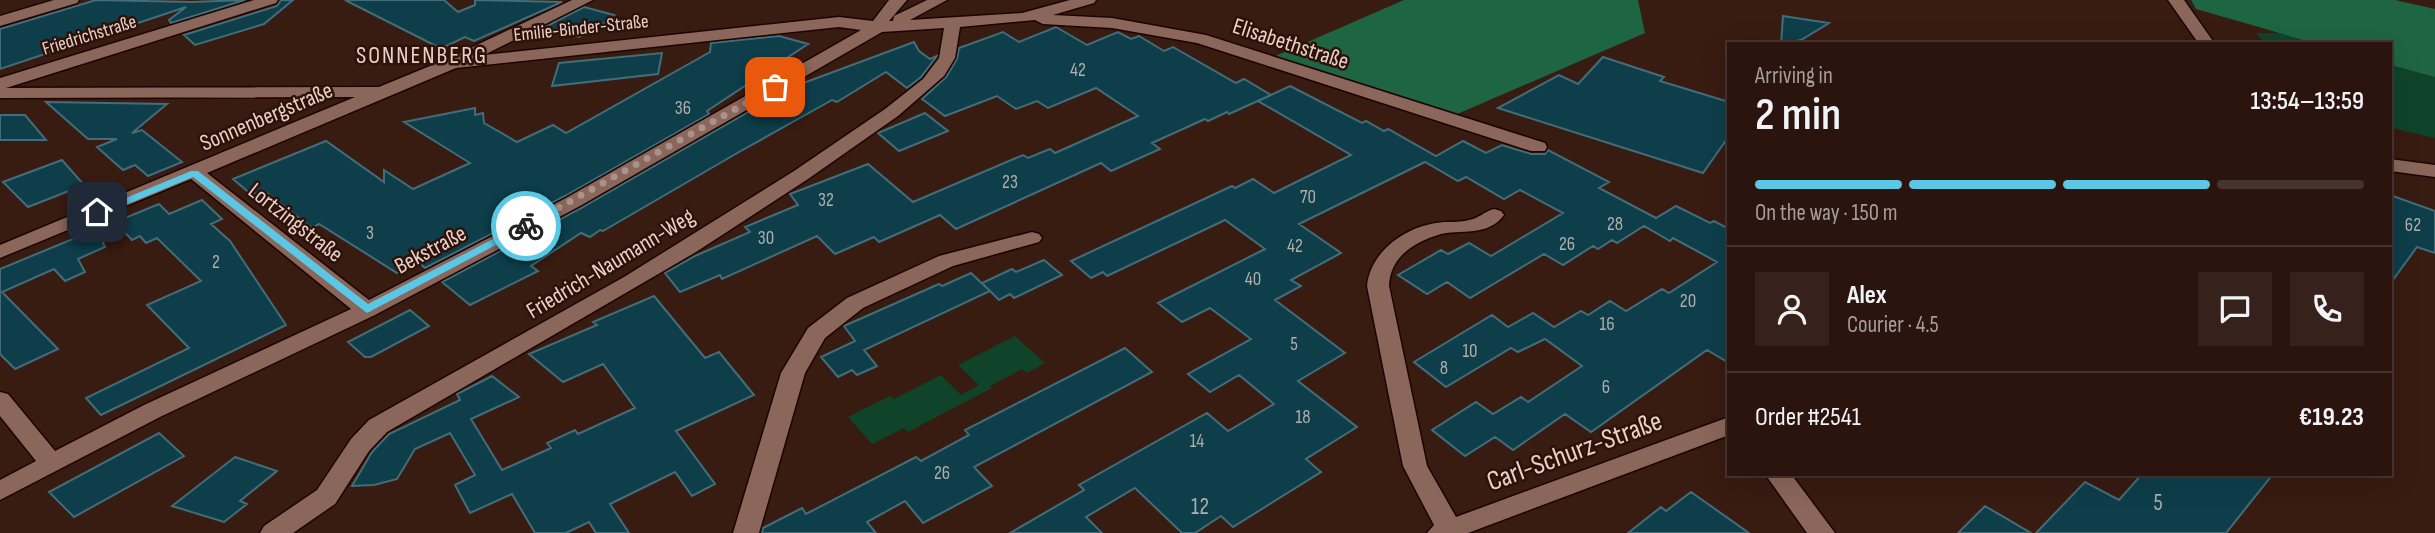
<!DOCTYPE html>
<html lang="en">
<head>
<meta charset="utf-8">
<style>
  :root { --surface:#2a140d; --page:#36211b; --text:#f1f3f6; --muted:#a59e9d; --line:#46332e; --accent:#5ac8e5 }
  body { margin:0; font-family:"Sofia Sans Condensed",sans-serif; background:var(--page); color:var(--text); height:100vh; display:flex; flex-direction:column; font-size:26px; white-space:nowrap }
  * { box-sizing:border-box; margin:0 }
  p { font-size:23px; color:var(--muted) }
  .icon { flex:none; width:38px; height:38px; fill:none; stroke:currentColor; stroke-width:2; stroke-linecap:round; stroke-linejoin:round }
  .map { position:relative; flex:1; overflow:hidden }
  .details { position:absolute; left:1727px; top:42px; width:665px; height:434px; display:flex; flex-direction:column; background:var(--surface); border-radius:0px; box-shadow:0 7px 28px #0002,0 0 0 2px var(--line) }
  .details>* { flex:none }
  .pin { position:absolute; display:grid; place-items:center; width:60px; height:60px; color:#fff; margin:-30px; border-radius:14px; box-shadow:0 4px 10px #0006 }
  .courier { position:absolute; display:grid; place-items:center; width:70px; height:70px; margin:-35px; border:5px solid #5ac8e5; border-radius:50%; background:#fff; color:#222; box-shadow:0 2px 9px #0007 }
  .overview em { font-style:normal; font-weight:600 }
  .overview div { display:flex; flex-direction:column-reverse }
  .overview { display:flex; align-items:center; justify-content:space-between; height:119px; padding:0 28px }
  h1 { font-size:46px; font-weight:600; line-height:52px }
  .bar { display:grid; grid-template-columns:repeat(4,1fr); gap:10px 7px; align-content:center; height:84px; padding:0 28px }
  .bar i { height:9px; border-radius:5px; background:var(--line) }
  .bar .active { background:var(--accent) }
  .bar p { grid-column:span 4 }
  .line { display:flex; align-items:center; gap:18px; padding:0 28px; border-top:2px solid var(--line) }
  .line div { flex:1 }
  .round { display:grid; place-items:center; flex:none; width:74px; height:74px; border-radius:0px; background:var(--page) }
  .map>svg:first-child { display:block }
</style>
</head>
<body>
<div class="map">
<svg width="2435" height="533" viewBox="0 0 2435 533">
  <rect width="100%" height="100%" fill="#381b11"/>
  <path fill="#0f442b" d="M2430 32 2435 41V138L2391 128 2390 44H2265L2256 33Z
    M1015 336 1045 363 1027 373 1022 369 990 386 992 388 908 432 904 428 872 444 848 417 890 396 894 399 941 375 961 395 979 385 958 365Z"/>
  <path fill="#1e6543" d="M1404 0H1638L1645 33 1448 118 1268 59Z
    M2191 0H2395L2435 9V77L2391 65 2390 44H2317L2196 9Z"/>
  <path fill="#0d3e4a" stroke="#436d79" stroke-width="2" d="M96 0 192 2 245 0 171 23 169 20 186 7 0 69V29Z
    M281 0H293L264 24 195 45 184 35 277 6Z
    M345 0H444L458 12 475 5V0L562 2 474 41 465 37 444 47 434 45Z
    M584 7 614 15 610 17 614 18 579 37 545 27Z
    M1783 16 1829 23 1801 40 1781 44Z
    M1056 27 1087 45 1118 32 1131 39 1139 36 1164 51 1173 47 1236 83 1244 79 1271 95 1229 114 1227 112 1208 121 1205 119 1152 143 1160 149 1111 171 1101 163 956 229 940 215 879 242 874 237 835 254 817 236 722 279 720 275 680 292 665 273 695 256 750 232 745 227 798 205 790 194 868 164 913 202 1023 155 1028 158 1050 149 1055 153 1138 116 1096 88 1048 108 1037 101 1016 109 997 96 945 116 922 99 946 77 957 59 959 48 1003 32 1019 42Z
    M779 36 808 44 707 111 709 114 565 196 425 268 418 262 397 273 319 224 312 228 263 190 252 195 233 179 326 141 384 182V170L413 189 470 163 404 122 475 108V115L483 113 484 123 517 142 553 125 566 133 710 52 711 43Z
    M914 42 919 51 930 59 937 56 921 77 907 88 886 72 837 102 832 100 739 152 603 231 600 230 590 237 581 233 531 266 538 271 470 305 442 282 581 208 790 88Z
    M662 53 658 74 552 86 559 63Z
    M1603 57 1664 77 1660 81 1729 102V136L1703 173 1498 108 1559 75 1578 84Z
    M1290 86 1362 123 1366 121 1384 131 1388 129 1436 156 1463 141 1486 153 1502 145 1531 154H1545L1548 150 1609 182 1599 188 1656 218 1676 206 1710 223 1714 221 1729 229V363L1707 350 1591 432 1565 414 1513 450 1495 437 1465 456 1432 430 1476 402 1493 414 1521 397 1528 402 1582 366 1545 339 1518 352 1511 348 1446 387 1414 362 1492 315 1508 327 1533 313 1554 327 1581 311 1588 315 1610 301 1626 311 1662 289 1669 293 1717 262 1673 238 1670 241 1644 226 1617 243 1612 240 1598 249 1593 246 1563 265 1544 254 1470 298 1447 282 1427 294 1398 275 1441 250 1448 254 1469 243 1491 256 1563 213 1520 190 1504 199 1466 177 1458 181 1425 162 1299 224 1341 253 1291 280 1301 286 1275 300 1345 353 1298 381 1357 427 1306 459 1321 472 1233 527 1221 516 1195 533H1182L1135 488 1086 517 1102 533H1010L1084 490 1079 485 1207 413 1228 431 1274 404 1239 375 1210 392 1188 374 1251 339 1210 308 1182 322 1158 303 1265 249 1225 220 1107 276 1103 272 1091 278 1071 261 1232 186 1235 188 1253 179 1274 193 1351 155 1258 101Z
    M46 102 167 104 132 133 142 130 182 162 148 176 135 165 123 170 97 147 117 139H88Z
    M925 113 948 131 899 151 878 133Z
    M0 115H25L46 140H0Z
    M62 160 84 185 28 207 3 182Z
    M2390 195 2435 211V253L2417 247 2390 284Z
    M202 200 222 219 211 224 230 241 286 325 101 415 86 398 189 348 147 305 201 281 157 238 146 243 140 236 132 240 115 222 159 204 169 214Z
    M97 229 105 247 78 259 85 272 65 281 54 269 2 292 58 349 15 369 0 354V269Z
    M1044 260 1062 275 1014 298 1010 294 999 300 982 283 1012 269 1016 272Z
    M971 273 990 291 864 350 877 366 857 375 852 370 838 377 821 357 855 341 844 326 939 284 942 286Z
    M654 296 705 358 719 352 754 395 676 431 715 484 692 496 675 472 610 504 629 533H596L589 522 566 533H535L512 494 470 513 455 485 475 475 450 433 415 449 397 479 374 485 352 486 372 452 389 434 460 400 457 394 492 376 519 397 471 419 502 470 551 448 547 443 575 430 578 434 635 408 603 364 563 382 529 354 597 325 593 322Z
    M410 310 429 326 371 357H365L348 342Z
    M1125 348 1152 372 974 467 992 486 923 523 905 501 867 522 876 533H762L763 528 802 508 806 514 916 457 921 461 969 435 965 430Z
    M159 433 184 456 74 517 49 492Z
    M235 457 277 471 240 501 247 504 224 522 172 506Z
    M2142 474H2273L2226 533H2036L2085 482 2119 500Z
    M1691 492 1749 533H1628L1661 507 1666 511Z
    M1985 506 2031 533H1958Z"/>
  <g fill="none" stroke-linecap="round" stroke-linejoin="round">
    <g stroke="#1e0400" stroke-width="3">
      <path id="minor" d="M54 0H79L77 3 0 26V16Z
        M254 0H278L276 3 6 88 379 87 447 59 572 0H593L484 55 839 17 873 21 889 0H907L889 21H893L894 16 927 0H947L910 20 1022 13 1070 0H1096L1094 3 1053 15 1112 18 1206 35 1545 143 1547 147 1545 151H1531L1197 43 1112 28 1043 24 1035 20 960 27 955 58 944 76 898 116 808 179 696 252 387 432 369 451 335 504 293 533H260L264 526 317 490 351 439 369 420 624 277 794 171 885 109 923 79 939 58 944 28 882 32 580 206 375 315 160 417 0 500V480L36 461 0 416V392L8 394 55 451 144 405 351 309 191 179 0 258V245L355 97 0 98V78ZM839 27 861 30 566 198 369 300 207 173 456 68Z
        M2168 0H2184L2215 44H2199Z
        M2390 159 2435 165V177L2390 171Z
        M1494 209 1501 211 1504 215C1487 238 1461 228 1438 235 1412 243 1390 258 1389 286L1427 466 1456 517 1729 417V435L1468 533H1427L1434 525 1403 466 1367 286C1370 253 1403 228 1436 223 1446 221 1458 223 1469 220 1478 219 1485 211 1494 209Z
        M1032 232 1039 234 1042 238 1039 242 953 266 863 308 825 338 805 373 759 533H733L781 373 808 328 847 298 939 256Z
        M1765 474H1791L1835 533H1807Z"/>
    </g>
    <use href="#minor" fill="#8a665b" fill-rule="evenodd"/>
  </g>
  <path fill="#5ac8e5" d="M191 171H198L368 304 522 224 532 226 367 313 193 177 101 215 92 212Z"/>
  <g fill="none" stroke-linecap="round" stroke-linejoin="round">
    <path stroke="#aa928a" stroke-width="7" stroke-dasharray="0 12.6" d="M526 226 775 87"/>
  </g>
  <g text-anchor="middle" stroke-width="5" stroke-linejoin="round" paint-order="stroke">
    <g font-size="19" fill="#e7d2cb" stroke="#2e1108">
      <text transform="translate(581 27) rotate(-6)" y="7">Emilie-Binder-Straße</text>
      <text transform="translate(89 34) rotate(-17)" y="7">Friedrichstraße</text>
    </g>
    <g font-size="19" fill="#b0adab">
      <text x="1078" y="76">42</text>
      <text x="683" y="114">36</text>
      <text x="1010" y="188">23</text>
      <text x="1308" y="203">70</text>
      <text x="826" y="206">32</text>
      <text x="1615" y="230">28</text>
      <text x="2413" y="231">62</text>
      <text x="370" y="239">3</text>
      <text x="766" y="244">30</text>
      <text x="1567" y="250">26</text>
      <text x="1295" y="252">42</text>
      <text x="216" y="268">2</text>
      <text x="1253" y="285">40</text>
      <text x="1688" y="307">20</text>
      <text x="1607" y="330">16</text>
      <text x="1294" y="350">5</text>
      <text x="1470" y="357">10</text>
      <text x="1444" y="374">8</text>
      <text x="1606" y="393">6</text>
      <text x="1303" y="423">18</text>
      <text x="1197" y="447">14</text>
      <text x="942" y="479">26</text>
    </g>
    <g font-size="23" fill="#e7d2cb" stroke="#2e1108">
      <text transform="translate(1291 43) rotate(18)" y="8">Elisabethstraße</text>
      <text transform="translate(266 116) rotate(-23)" y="8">Sonnenbergstraße</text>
      <text transform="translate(296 222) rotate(38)" y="8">Lortzingstraße</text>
      <text transform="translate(430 249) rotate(-28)" y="8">Bekstraße</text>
      <text transform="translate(610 263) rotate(-31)" y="8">Friedrich-Naumann-Weg</text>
    </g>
    <g font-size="23" fill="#b0adab">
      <text x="2158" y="510">5</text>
      <text x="1200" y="514">12</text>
    </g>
    <g font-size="24" letter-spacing="2" fill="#e7d2cb" stroke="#2e1108">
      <text x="422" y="63">SONNENBERG</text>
    </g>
    <g font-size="28" fill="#e7d2cb" stroke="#2e1108">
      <text transform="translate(1574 450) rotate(-20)" y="10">Carl-Schurz-Straße</text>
    </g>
  </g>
</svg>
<div class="pin" style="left:775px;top:87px;background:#ea580c"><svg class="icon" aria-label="bag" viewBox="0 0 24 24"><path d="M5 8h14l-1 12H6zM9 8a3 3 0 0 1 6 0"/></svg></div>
<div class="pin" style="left:97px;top:212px;background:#1f2937"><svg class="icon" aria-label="home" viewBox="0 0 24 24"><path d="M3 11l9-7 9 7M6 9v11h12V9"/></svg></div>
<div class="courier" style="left:526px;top:226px"><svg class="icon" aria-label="bike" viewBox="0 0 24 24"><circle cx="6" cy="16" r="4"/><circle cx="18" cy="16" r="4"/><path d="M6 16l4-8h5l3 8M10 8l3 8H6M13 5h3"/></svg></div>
<section class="details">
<div class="overview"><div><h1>2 min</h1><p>Arriving in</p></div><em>13:54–13:59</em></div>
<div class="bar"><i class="active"></i><i class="active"></i><i class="active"></i><i></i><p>On the way · 150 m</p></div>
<div class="line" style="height:126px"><a class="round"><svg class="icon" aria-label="person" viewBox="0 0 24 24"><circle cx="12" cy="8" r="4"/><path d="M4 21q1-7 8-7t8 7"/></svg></a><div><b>Alex</b><p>Courier · 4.5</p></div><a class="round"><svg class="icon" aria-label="chat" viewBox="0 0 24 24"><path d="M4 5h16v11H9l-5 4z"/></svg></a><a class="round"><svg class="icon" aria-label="phone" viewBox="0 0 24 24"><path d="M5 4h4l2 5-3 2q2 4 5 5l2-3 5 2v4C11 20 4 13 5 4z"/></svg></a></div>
<div class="line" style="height:91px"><div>Order #2541</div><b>€19.23</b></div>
</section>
</div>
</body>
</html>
